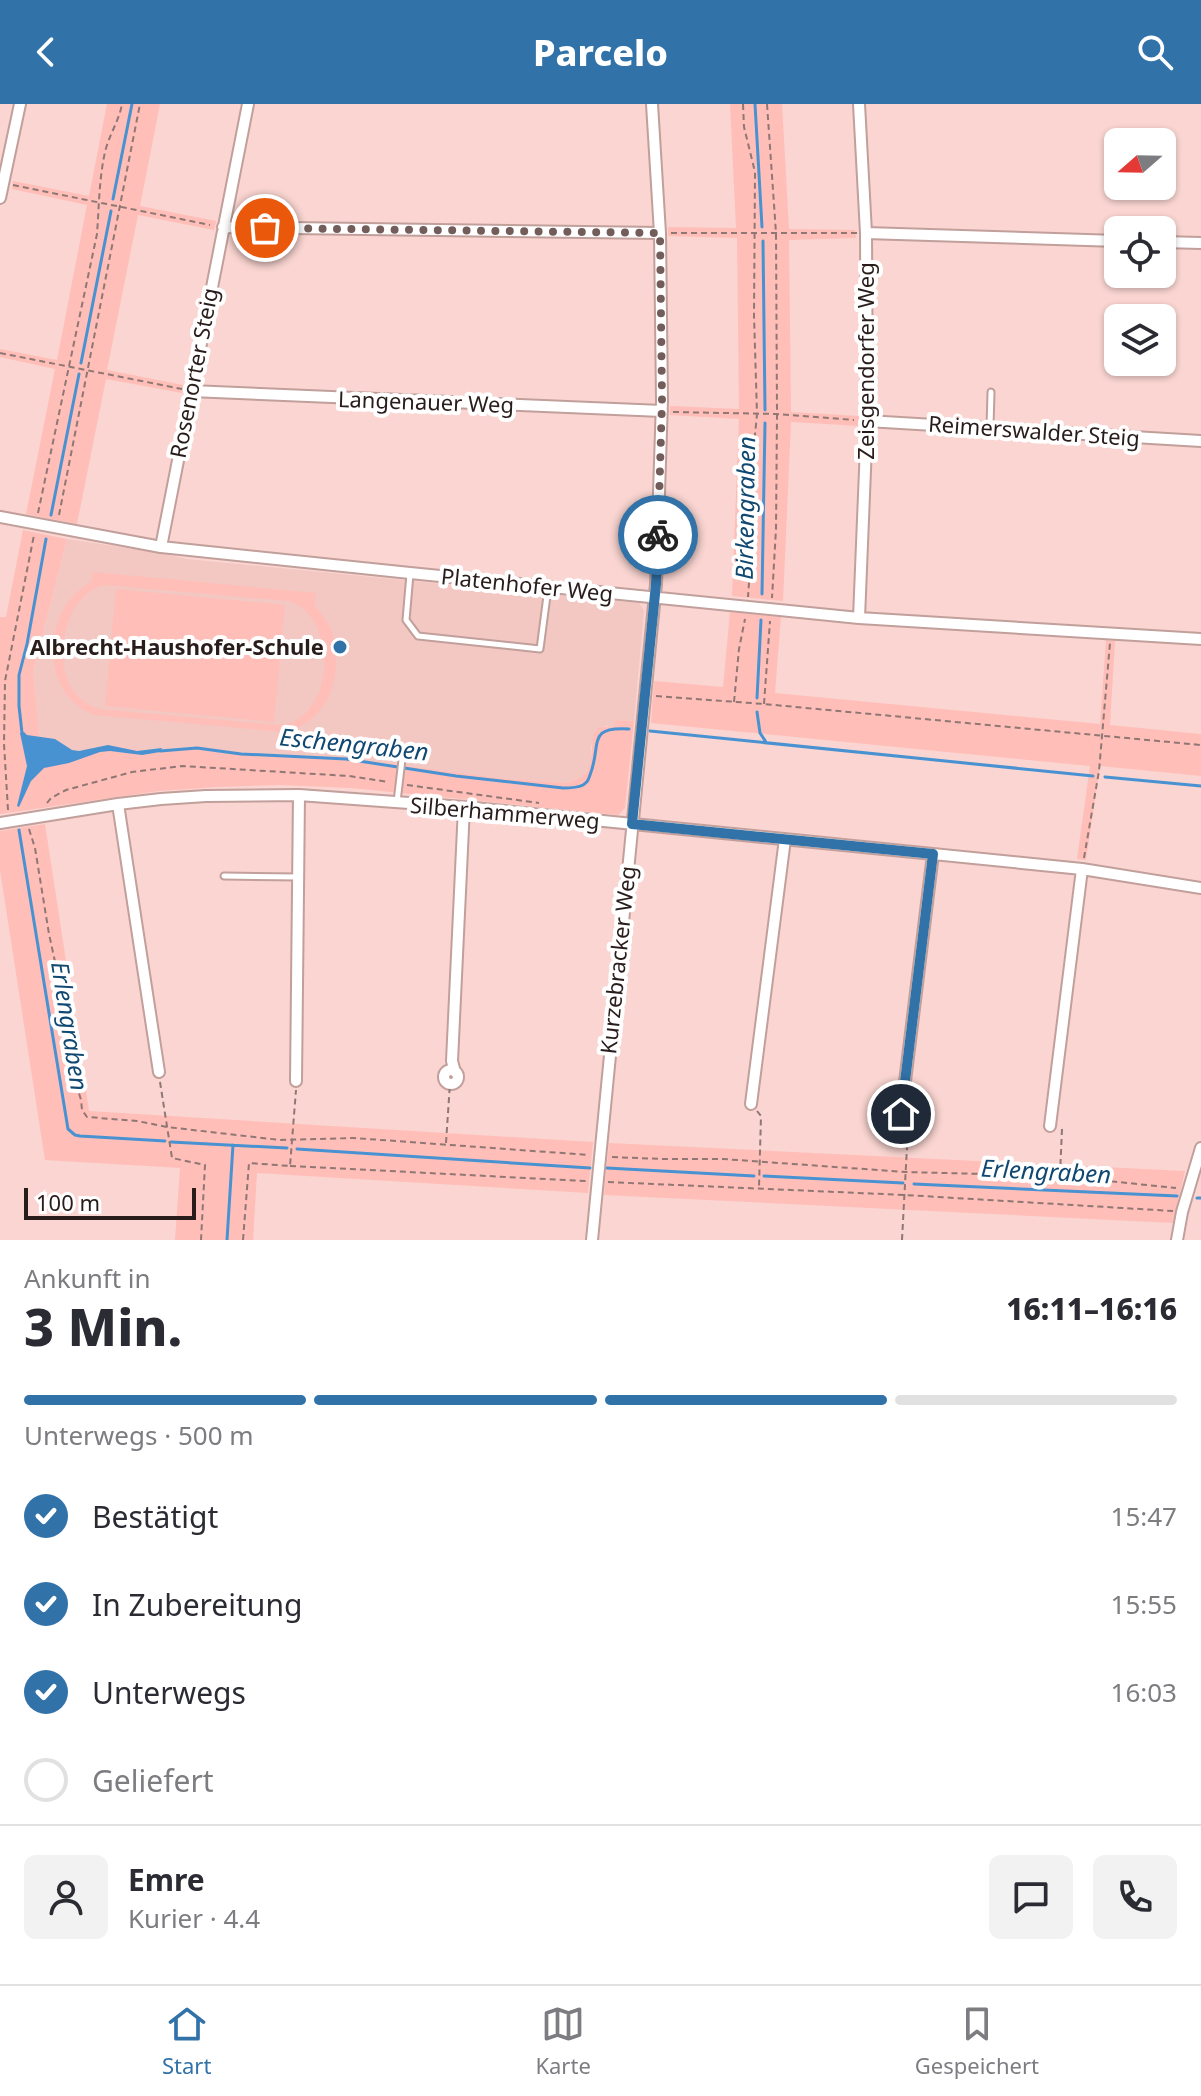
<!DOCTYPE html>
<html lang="de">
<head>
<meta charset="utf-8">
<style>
  :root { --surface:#fff; --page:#f2f2f3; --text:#2b2b33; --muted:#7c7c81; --line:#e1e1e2; --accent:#3172a8 }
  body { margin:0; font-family:"Noto Sans",sans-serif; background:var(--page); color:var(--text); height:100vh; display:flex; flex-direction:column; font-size:30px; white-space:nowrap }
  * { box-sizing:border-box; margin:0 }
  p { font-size:26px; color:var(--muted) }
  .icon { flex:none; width:44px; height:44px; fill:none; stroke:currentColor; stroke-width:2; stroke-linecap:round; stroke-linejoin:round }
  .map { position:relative; height:1136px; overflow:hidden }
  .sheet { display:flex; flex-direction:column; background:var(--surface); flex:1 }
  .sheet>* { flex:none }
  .needle { width:52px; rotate:250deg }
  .controls { position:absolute; left:1104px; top:24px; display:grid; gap:16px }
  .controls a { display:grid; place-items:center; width:72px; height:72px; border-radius:12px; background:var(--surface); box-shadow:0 2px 6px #0004; font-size:40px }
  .scale { position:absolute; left:24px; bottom:20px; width:172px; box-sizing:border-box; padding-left:8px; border:4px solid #291d1b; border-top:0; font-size:22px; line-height:28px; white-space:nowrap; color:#291d1b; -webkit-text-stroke:6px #fff; paint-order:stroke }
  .pin { position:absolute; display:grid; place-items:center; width:68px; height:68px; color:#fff; margin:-34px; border:4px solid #fff; border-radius:50%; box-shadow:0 2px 8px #0007 }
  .courier { position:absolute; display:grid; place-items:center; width:80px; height:80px; margin:-40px; border:6px solid #3172a8; border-radius:50%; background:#fff; color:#222; box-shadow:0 2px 10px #0007 }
  .head em { font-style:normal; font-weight:800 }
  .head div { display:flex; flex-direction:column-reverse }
  .head { display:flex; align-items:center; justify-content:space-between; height:136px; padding:0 24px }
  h1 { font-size:52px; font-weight:800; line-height:60px }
  .bar { display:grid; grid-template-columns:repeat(4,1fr); gap:12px 8px; align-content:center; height:96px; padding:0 24px }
  .bar i { height:10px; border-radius:6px; background:var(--line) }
  .bar .current { background:var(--accent) }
  .bar p { grid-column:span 4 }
  .line { display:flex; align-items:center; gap:20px; padding:0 24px; border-top:2px solid var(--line) }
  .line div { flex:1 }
  .round { display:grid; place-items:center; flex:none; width:84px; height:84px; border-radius:12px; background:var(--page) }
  ol { padding:0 24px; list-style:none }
  li { display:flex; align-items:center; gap:24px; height:88px }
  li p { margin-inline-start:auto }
  li .icon { padding:8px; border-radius:50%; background:var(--accent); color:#fff; stroke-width:4 }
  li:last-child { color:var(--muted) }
  li i { width:44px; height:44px; border:4px solid var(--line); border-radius:50% }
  header { display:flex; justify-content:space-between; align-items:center; height:104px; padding:0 24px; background:var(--accent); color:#fff; font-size:36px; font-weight:800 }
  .tabs { display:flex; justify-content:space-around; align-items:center; height:112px; border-top:2px solid var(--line); background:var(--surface); font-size:22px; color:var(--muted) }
  .tabs a { display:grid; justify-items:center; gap:4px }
  .tabs .current { color:var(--accent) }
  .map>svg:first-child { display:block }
</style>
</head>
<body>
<header><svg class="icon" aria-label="back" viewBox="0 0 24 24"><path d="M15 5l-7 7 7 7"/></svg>Parcelo<svg class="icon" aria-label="search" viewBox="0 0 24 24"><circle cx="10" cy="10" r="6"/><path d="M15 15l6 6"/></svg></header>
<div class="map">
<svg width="1201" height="1136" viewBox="0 0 1201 1136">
  <rect width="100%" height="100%" fill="#fad5d1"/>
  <path fill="#f3c7c2" d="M67 435 160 449 187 455 639 499 644 507 634 617 617 616 616 622H606L591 642V656L587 667 581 673 567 679 509 675 344 654 251 650 196 643 141 647 108 641 79 647 72 646 55 635 39 632 33 567Z"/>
  <path fill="#ffbeb8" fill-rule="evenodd" d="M107 0H160L140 102 216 117 214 126 138 111 107 266 183 281 182 289 106 275 77 420 26 410 55 265 0 253V245L57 256 87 101 12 85 13 77 89 92Z
    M730 0H782L789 125 855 126 856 134 789 136 791 308 859 312 860 322 791 318 783 497 732 492 739 315 670 311V302L739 305 737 134 668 132V123L736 124Z
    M23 426 67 435 33 567 39 632 55 635 72 646 79 647 108 641 141 647 196 643 251 650 344 654 509 675 567 679 581 673 587 667 591 656 593 631 598 624 615 622 616 616 634 617 625 704 618 711 351 684 280 681 218 683 159 687 0 710V513H6Z
    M93 468 316 489C316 493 314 497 315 501 318 508 329 517 332 528 344 570 330 619 283 628L95 611C51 597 43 539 65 503 71 492 81 484 92 477ZM105 481 289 497C334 512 336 594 296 616 291 620 285 620 278 621L100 605C91 602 84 599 78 592 49 563 63 490 105 481Z
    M116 485 285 501 274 618 105 602Z
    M730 508 781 513 775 589 1100 620 1106 536 1115 537 1110 621 1201 630V672L1100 662 1086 756 1077 755 1090 662 651 619 654 577 723 583Z
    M45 720 89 1007 593 1038 588 1089 257 1069 253 1136H175L180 1064 45 1056 0 766V727Z
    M609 1039 1185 1067 1173 1119 604 1091Z"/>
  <path fill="#4892d2" d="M24 628 27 631 55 635 72 646 79 647 108 641 137 647 162 644 160 648 142 651 110 647 100 648 69 659 44 664 31 677 19 703 17 702 27 662 20 629Z"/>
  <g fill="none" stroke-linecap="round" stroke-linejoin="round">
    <path stroke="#4892d2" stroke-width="3" d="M755 0 762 123
      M113 95 132 0
      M763 137 765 306
      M81 259 111 107
      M51 411 79 270
      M762 490 765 319
      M757 594 761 516
      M757 608 760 629 766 638
      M650 627 1093 672
      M22 629 19 602V571L27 540 46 435
      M160 647 197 644 241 650 346 655 456 672 563 684C570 684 577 684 583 681 588 678 588 676 590 671 602 641 586 622 629 625
      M1105 673 1201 682
      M19 726 68 1025 75 1031 80 1032 165 1037
      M171 1038 287 1044
      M297 1045 590 1064
      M607 1064 754 1072
      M764 1072 903 1079
      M914 1080 1177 1092
      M1197 1094H1201
      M227 1136 233 1041"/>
    <g stroke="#c19f9b" stroke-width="9">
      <path id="service" d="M990 323 991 288
        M410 470 406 516 418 532 540 545 548 484
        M397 698 403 647
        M224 772 299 773"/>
    </g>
    <g stroke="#c19f9b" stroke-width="14">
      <path id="minor" d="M859 0 866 129 867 317 859 514
        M0 94 20 0
        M223 123 660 129
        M866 129 1118 137
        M1162 138 1201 139
        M191 287 662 307
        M867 317 1201 337
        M0 413 161 443 410 469 859 514 1201 535
        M161 443 248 0
        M118 700 159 968
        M0 719 118 700 161 695 206 692 299 691 464 703 1082 765 1201 784
        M444 973a7 7 0 1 1 14 0a7 7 0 1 1-14 0Z
        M455 968 452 957 464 703
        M296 977 299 691
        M751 1000 785 735
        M901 1010 933 750
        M1050 1022 1082 765
        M592 1136 656 480 662 297 660 129 652 0
        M1177 1136 1182 1108 1201 1044"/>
    </g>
    <path stroke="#8f7774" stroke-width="2" stroke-dasharray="6 4" stroke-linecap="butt" d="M743 0 744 23 755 68 754 211 757 310 752 362 753 423 748 493
      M767 0 776 129 777 310 776 425 772 494
      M13 81 210 121
      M671 129H857
      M0 249 182 285
      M673 308 777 310 854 316
      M38 409 97 130C99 103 99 75 105 48 109 31 119 17 122 0
      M59 411 140 0
      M656 592 764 600 1201 641
      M734 598 739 545 745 515
      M764 600 770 517
      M407 681 539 699
      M47 699 51 694 66 686 132 668 182 662 349 672 389 678
      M8 706 4 640 5 577 34 431
      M29 725 35 744 49 830 62 890 67 949 81 996 82 1006 87 1013 137 1017 167 1023 280 1036 354 1034 589 1051
      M1084 754 1099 667 1110 539
      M160 978 172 1054 205 1061 201 1136
      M757 1007 761 1012 759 1083
      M446 1039 450 979
      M612 1053 663 1055H723L906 1068 1060 1072 1176 1084
      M290 1062 586 1077
      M1060 1071 1062 1025
      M608 1078 905 1091 1173 1107
      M243 1136 249 1059 290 1062 296 986
      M902 1136 908 1024 905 1018"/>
    <use href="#service" stroke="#fff" stroke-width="5"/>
    <use href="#minor" stroke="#fff" stroke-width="10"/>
  </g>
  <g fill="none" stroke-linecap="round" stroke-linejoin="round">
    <path stroke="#725d5b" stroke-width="8" stroke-dasharray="0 14.4" d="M265 124 660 129 662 297 658 431"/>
    <path stroke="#3172a8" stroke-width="10" d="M658 431 656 480 632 720 933 750 901 1010"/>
  </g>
  <circle fill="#3172a8" stroke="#fff" stroke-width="3" cx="340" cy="543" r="8"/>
  <g text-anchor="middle" stroke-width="8" stroke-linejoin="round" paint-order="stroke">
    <g font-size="22" fill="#291d1b" stroke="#fff">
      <text transform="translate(866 257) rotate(-90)" y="8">Zeisgendorfer Weg</text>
      <text transform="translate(194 269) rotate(-79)" y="8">Rosenorter Steig</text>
      <text transform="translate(426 298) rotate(2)" y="8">Langenauer Weg</text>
      <text transform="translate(1034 327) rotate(4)" y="8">Reimerswalder Steig</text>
      <text transform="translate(527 481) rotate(6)" y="8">Platenhofer Weg</text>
      <text transform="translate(505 709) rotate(5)" y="8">Silberhammerweg</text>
      <text transform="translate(618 856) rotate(-84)" y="8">Kurzebracker Weg</text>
    </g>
    <g font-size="22" font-weight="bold" fill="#291d1b" stroke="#fff" text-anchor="end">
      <text x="324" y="551">Albrecht-Haushofer-Schule</text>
    </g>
    <g font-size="24" font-style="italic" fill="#104872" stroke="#fff">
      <text transform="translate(746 404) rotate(-89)" y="8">Birkengraben</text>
      <text transform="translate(354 641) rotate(6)" y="8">Eschengraben</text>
      <text transform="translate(69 922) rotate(81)" y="8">Erlengraben</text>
      <text transform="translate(1046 1068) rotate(3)" y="8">Erlengraben</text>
    </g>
  </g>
</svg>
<div class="controls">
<a><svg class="needle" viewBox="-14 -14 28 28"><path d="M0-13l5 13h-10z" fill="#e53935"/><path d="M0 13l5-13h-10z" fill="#7c7c81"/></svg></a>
<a><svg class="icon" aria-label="locate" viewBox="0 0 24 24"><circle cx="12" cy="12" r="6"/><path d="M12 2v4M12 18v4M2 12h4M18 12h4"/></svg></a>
<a><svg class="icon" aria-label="layers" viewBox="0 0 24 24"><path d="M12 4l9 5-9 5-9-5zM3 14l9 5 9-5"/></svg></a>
</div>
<div class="scale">100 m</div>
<div class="pin" style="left:265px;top:124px;background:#ea580c"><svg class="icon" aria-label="bag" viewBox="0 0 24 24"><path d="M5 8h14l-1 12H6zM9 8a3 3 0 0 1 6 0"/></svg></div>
<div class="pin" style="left:901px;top:1010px;background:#1f2937"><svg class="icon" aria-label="home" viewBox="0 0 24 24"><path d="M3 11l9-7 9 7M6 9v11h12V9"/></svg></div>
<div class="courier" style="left:658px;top:431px"><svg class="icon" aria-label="bike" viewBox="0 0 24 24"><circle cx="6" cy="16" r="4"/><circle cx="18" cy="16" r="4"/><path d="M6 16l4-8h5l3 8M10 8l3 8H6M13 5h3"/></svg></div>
</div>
<section class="sheet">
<div class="head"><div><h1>3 Min.</h1><p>Ankunft in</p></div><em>16:11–16:16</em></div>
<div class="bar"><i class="current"></i><i class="current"></i><i class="current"></i><i></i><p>Unterwegs · 500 m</p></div>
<ol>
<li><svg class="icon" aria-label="check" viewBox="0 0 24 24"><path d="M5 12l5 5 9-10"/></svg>Bestätigt<p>15:47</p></li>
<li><svg class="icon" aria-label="check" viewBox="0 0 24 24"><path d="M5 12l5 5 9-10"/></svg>In Zubereitung<p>15:55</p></li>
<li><svg class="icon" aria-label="check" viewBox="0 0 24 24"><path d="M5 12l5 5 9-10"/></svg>Unterwegs<p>16:03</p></li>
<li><i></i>Geliefert</li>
</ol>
<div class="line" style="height:144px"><a class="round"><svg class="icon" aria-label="person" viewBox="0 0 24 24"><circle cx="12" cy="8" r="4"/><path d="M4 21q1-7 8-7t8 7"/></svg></a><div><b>Emre</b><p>Kurier · 4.4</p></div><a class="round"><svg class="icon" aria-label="chat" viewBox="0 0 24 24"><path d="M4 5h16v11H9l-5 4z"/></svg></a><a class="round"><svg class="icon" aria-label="phone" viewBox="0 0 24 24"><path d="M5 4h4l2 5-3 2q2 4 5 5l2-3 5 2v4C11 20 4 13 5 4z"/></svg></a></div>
</section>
<nav class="tabs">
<a class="current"><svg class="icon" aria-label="home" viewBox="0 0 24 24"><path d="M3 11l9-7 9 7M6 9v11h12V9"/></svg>Start</a>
<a><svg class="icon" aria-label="map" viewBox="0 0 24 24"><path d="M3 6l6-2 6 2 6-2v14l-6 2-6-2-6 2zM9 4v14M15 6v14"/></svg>Karte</a>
<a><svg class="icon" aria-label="saved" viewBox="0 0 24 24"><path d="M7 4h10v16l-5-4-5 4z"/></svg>Gespeichert</a>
</nav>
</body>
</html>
